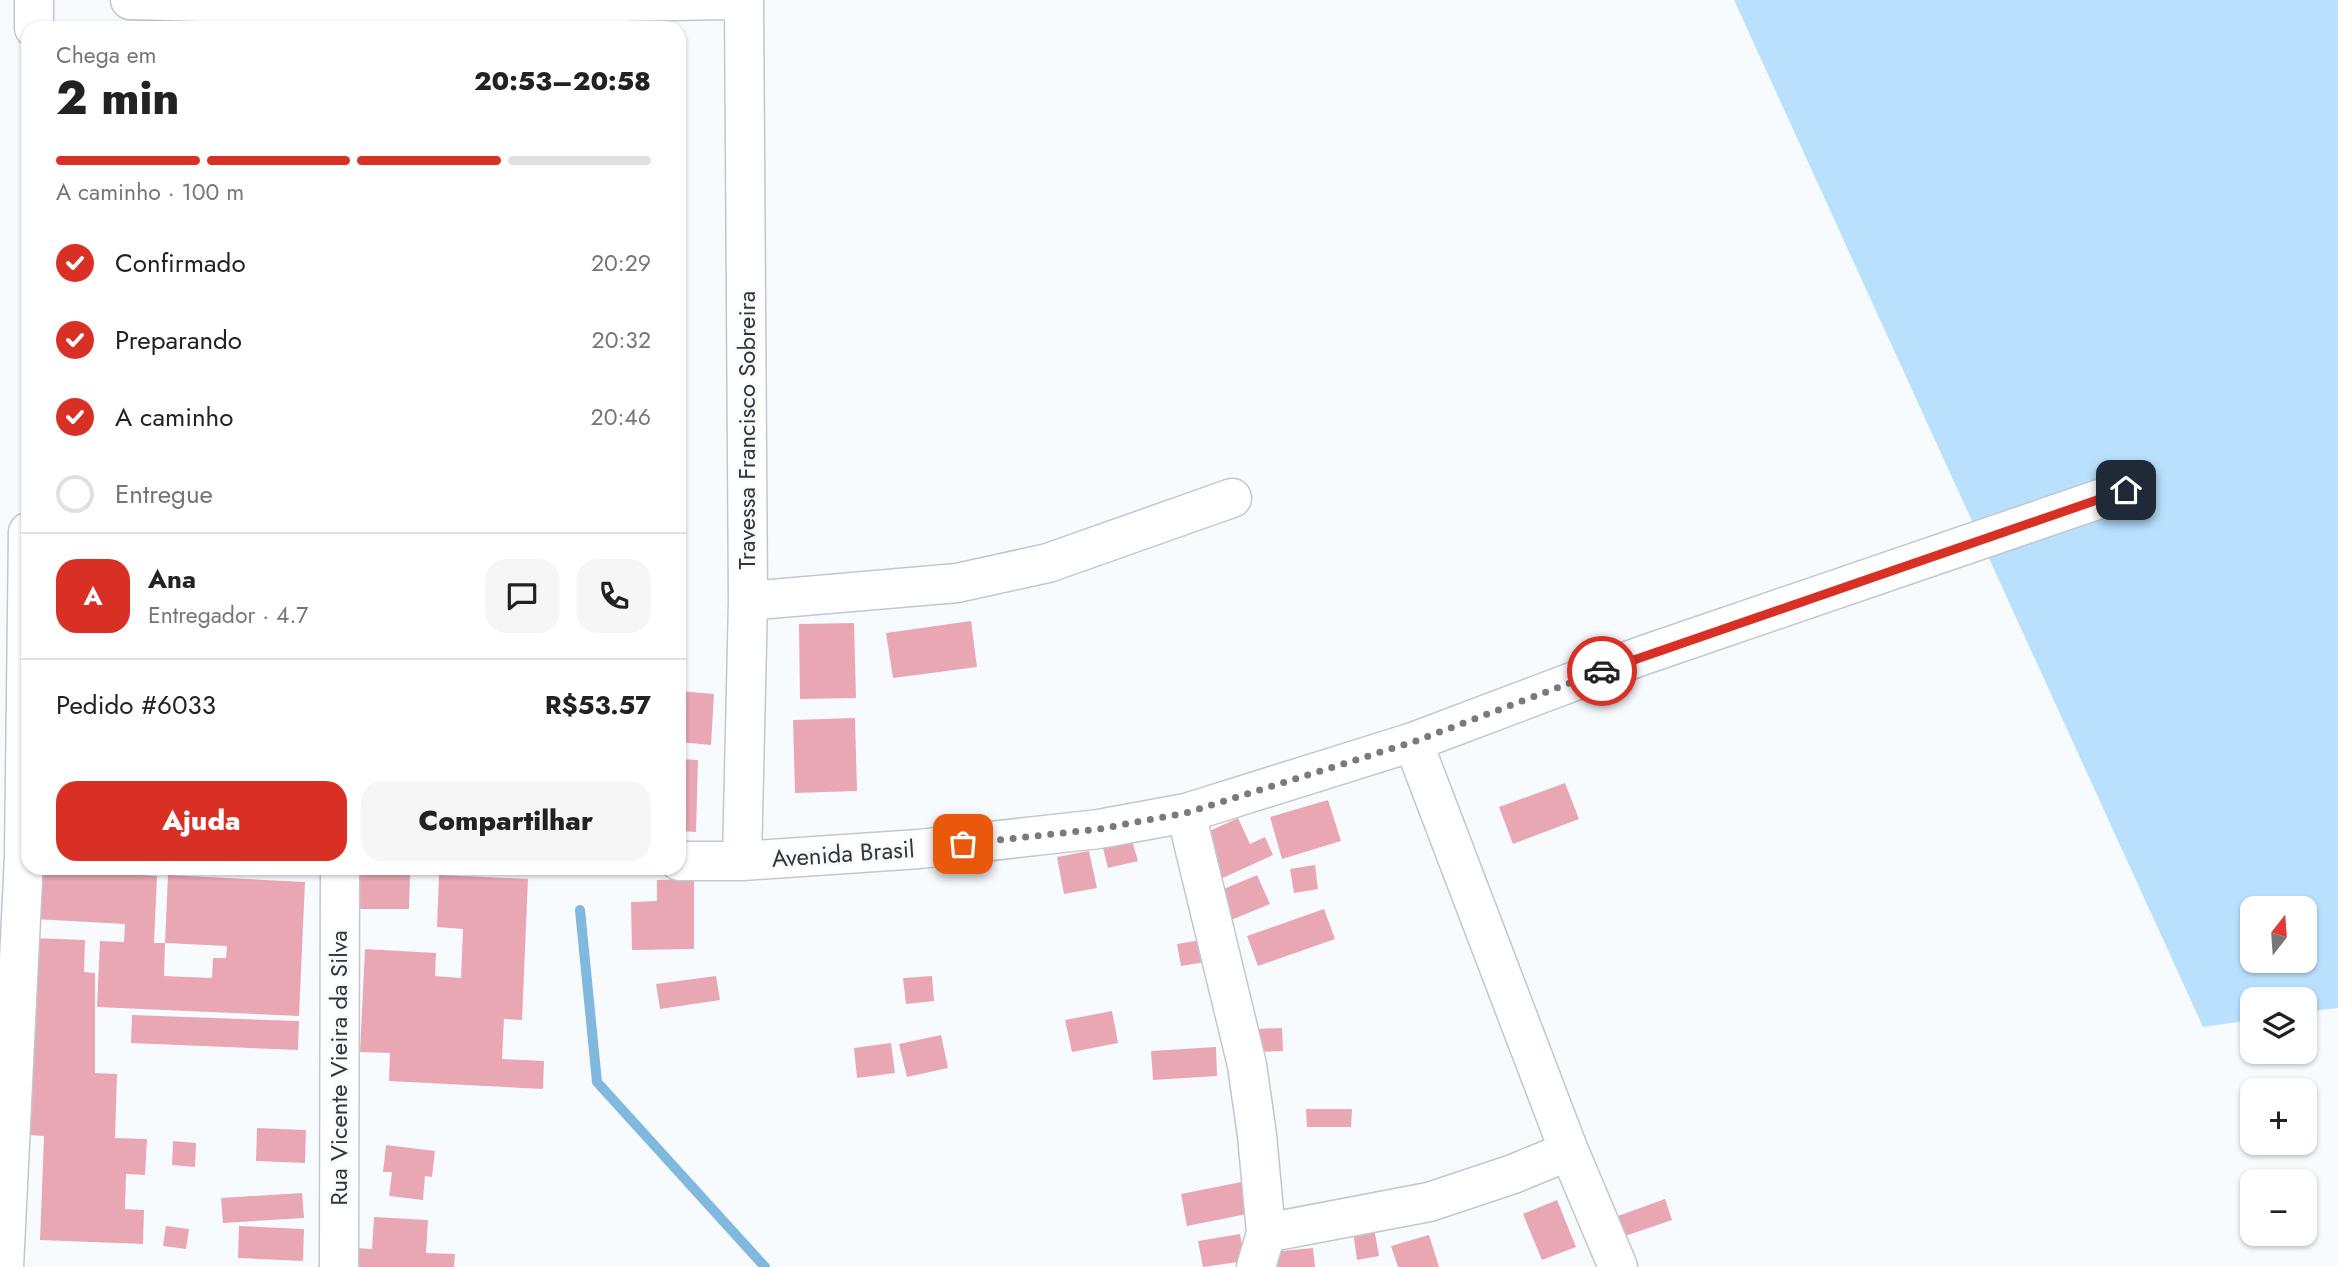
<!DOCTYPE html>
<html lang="pt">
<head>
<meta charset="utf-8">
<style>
  :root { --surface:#fff; --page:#f6f6f6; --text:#222; --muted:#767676; --line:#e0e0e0; --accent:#d93025 }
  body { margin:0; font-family:Jost,sans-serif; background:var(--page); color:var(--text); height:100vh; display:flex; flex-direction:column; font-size:26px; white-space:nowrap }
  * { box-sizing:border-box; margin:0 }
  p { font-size:23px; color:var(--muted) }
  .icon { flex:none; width:38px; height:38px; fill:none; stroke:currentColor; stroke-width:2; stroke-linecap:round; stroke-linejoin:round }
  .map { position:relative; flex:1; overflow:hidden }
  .sheet { position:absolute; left:21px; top:21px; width:665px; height:854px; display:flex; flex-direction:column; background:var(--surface); border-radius:21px; box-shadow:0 2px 5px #0004 }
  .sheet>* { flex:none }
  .needle { width:46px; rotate:17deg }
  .tools { position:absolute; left:2240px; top:896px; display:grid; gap:14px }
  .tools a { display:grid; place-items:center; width:77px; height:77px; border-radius:14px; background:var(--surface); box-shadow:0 2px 5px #0004; font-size:35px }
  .pin { position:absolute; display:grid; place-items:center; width:60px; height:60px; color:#fff; margin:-30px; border-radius:14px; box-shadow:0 4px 10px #0006 }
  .courier { position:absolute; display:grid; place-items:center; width:70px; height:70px; margin:-35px; border:5px solid #d93025; border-radius:50%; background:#fff; color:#222; box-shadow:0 2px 9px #0007 }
  .head em { font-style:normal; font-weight:800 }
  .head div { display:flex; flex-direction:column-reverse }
  .head { display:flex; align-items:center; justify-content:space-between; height:119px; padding:0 35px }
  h1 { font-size:46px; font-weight:800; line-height:52px }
  .bar { display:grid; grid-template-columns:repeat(4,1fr); gap:10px 7px; align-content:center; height:84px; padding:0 35px }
  .bar i { height:9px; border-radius:5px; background:var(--line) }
  .bar .active { background:var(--accent) }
  .bar p { grid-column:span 4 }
  .line { display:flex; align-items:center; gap:18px; padding:0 35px; border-top:2px solid var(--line) }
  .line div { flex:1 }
  .round { display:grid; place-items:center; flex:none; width:74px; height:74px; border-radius:21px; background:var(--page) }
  ol { padding:0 35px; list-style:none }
  li { display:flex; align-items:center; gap:21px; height:77px }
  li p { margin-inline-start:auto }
  li .icon { padding:7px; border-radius:50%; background:var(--accent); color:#fff; stroke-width:4 }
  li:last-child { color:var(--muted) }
  li i { width:38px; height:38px; border:4px solid var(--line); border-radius:50% }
  .button { display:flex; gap:14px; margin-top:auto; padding:14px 35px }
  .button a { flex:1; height:80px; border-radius:21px; background:var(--accent); color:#fff; font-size:28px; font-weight:800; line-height:80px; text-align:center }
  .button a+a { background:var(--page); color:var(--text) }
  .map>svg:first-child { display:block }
</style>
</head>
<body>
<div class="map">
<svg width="2338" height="1267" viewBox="0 0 2338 1267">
  <rect width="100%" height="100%" fill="#f8fbfe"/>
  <path fill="#b9e1fe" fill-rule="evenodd" d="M1734 0H2338V1008L2305 1012V999H2252V1020L2203 1027ZM2252 908H2305V961H2252Z"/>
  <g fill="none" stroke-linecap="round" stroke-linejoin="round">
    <path stroke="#81b8de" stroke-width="10" d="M580 910 597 1082 765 1267"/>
  </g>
  <path fill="#e9a7b3" d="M228 25 265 26V28H228Z
    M971 621 977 667 893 678 886 633Z
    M854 623 856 698 800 699 799 624Z
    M679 691 714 694 711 745 679 742Z
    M855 718 857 791 795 793 793 720Z
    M679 759 698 760 696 832 679 831Z
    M1565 783 1579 819 1513 844 1499 807Z
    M1328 800 1341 841 1282 859 1270 817Z
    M1238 818 1250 844 1265 837 1273 855 1216 881 1203 834Z
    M1131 837 1138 861 1108 868 1102 844Z
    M1089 851 1097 888 1064 894 1057 857Z
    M1315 865 1318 889 1294 893 1290 869Z
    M36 868H127V874L157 876 154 943H165L164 976 212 978 213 958H226L227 946 165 943 168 875 305 882 299 1016 97 1007 100 941 124 942 125 924 34 919Z
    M355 874H410L409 909H355Z
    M439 875 528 879 522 1020 504 1019 502 1059 544 1061 543 1089 389 1081 390 1053 360 1052 365 949 436 953 435 976 461 978 463 929 437 927Z
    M1257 875 1270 904 1231 920 1219 891Z
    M694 879V949L632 950 631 902 657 901V880Z
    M1324 909 1335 939 1258 966 1247 936Z
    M33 938 85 940 84 972 95 973V1073L117 1074 115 1138 147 1139 145 1175 126 1174 125 1209 144 1210 143 1244 40 1240 44 1136 29 1135Z
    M1201 940 1205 962 1181 966 1177 944Z
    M716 976 720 1000 660 1009 656 984Z
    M932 976 934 1001 906 1004 903 978Z
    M1112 1011 1118 1043 1072 1052 1065 1020Z
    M132 1015 299 1021 298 1050 131 1043Z
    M1282 1028 1283 1051 1256 1052 1254 1029Z
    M941 1035 948 1068 907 1077 899 1044Z
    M891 1043 895 1073 857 1078 854 1048Z
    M1216 1047 1217 1076 1153 1080 1151 1051Z
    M1306 1109H1352L1351 1127H1307Z
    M257 1128 306 1130 305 1163 256 1161Z
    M173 1141 196 1143 195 1167 172 1165Z
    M386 1145 435 1151 432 1177 425 1176 423 1200 389 1196 392 1172H383Z
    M1241 1182 1247 1214 1187 1226 1181 1194Z
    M302 1193 304 1218 223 1223 221 1198Z
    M1665 1199 1672 1220 1625 1236 1618 1216Z
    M1557 1200 1576 1247 1542 1260 1523 1214Z
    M374 1217 428 1220 426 1253 455 1254 454 1267H352L354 1248 372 1249Z
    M166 1226 189 1229 186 1249 163 1246Z
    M239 1226 304 1229 303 1261 238 1258Z
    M1374 1228 1379 1256 1357 1260 1353 1231Z
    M1240 1234 1245 1261 1203 1267 1198 1241Z
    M1429 1235 1439 1267H1398L1391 1246Z
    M1313 1248 1315 1267H1272L1271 1252Z"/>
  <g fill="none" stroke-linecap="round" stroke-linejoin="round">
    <g stroke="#c0c8ce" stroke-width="41">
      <path id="street" d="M130 0 359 7 725 0
        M34 28V0
        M748 601 957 583 1048 563 1232 498
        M1413 742 1569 1151 1618 1267
        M1186 813 1247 1065 1257 1135 1266 1233 1256 1267
        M679 861H742L919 849 1099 829 1186 813 1413 742 1641 656 2126 490
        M742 861 748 601 744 0
        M1266 1233 1429 1202 1513 1174 1569 1151
        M4 1267 24 857 28 532
        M339 1267 340 868"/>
    </g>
    <use href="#street" stroke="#fff" stroke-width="38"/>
  </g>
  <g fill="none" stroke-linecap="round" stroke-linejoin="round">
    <path stroke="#787b7d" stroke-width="7" stroke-dasharray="0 12.6" d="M963 844 1099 829 1186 813 1413 742 1602 671"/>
    <path stroke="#d93025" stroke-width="9" d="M1602 671 2126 490"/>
  </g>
  <g text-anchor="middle" stroke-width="6" stroke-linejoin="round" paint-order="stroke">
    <g font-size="24" fill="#333638" stroke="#f8fbfe">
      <text transform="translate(747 430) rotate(-90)" y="8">Travessa Francisco Sobreira</text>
      <text transform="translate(843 854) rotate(-4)" y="8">Avenida Brasil</text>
      <text transform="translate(339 1068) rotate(-90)" y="8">Rua Vicente Vieira da Silva</text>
    </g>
  </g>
</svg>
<div class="tools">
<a><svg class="needle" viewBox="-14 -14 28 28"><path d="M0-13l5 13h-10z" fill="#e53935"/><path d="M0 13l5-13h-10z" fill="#767676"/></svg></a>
<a><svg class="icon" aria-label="layers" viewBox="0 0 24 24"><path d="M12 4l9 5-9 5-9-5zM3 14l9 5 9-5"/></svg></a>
<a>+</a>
<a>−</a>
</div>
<div class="pin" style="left:963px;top:844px;background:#ea580c"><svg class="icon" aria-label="bag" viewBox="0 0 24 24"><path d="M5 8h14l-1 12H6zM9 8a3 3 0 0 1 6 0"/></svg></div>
<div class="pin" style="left:2126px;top:490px;background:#1f2937"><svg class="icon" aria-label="home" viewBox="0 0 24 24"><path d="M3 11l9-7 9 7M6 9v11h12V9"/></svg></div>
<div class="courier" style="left:1602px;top:671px"><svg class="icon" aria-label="car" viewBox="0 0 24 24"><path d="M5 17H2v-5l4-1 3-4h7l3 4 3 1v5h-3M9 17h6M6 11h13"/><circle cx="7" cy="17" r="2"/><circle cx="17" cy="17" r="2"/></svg></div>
<section class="sheet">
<div class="head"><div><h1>2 min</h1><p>Chega em</p></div><em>20:53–20:58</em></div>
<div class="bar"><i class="active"></i><i class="active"></i><i class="active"></i><i></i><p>A caminho · 100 m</p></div>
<ol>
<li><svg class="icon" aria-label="check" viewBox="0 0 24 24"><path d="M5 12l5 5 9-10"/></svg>Confirmado<p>20:29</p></li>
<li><svg class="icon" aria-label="check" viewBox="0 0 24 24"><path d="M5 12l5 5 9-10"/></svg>Preparando<p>20:32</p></li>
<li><svg class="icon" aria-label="check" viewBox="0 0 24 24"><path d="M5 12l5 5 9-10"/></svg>A caminho<p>20:46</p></li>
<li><i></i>Entregue</li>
</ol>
<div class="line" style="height:126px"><b class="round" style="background:var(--accent);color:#fff">A</b><div><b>Ana</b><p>Entregador · 4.7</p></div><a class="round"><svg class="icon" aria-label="chat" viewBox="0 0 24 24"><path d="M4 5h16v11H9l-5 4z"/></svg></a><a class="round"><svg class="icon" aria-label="phone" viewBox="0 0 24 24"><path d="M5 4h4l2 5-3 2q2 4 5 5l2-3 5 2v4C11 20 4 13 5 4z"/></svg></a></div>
<div class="line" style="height:91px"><div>Pedido #6033</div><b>R$53.57</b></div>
<div class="button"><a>Ajuda</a><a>Compartilhar</a></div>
</section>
</div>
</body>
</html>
